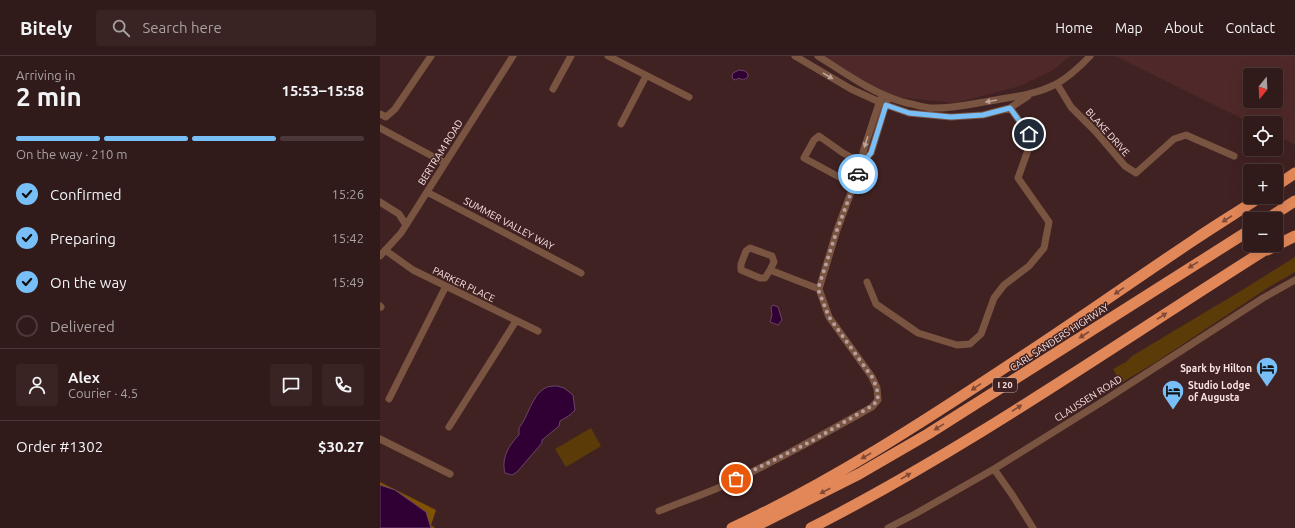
<!DOCTYPE html>
<html lang="en">
<head>
<meta charset="utf-8">
<style>
  :root { --surface:#311a1a; --page:#392323; --text:#f1f3f6; --muted:#a8a1a2; --line:#4c3839; --accent:#78bff7 }
  body { margin:0; font-family:Ubuntu,sans-serif; background:var(--page); color:var(--text); height:100vh; display:flex; flex-direction:column; font-size:15px; white-space:nowrap }
  * { box-sizing:border-box; margin:0 }
  p { font-size:13px; color:var(--muted) }
  .icon { flex:none; width:22px; height:22px; fill:none; stroke:currentColor; stroke-width:2; stroke-linecap:round; stroke-linejoin:round }
  .map { position:relative; flex:1; overflow:hidden }
  .details { display:flex; flex-direction:column; background:var(--surface); width:380px }
  .details>* { flex:none }
  .needle { width:26px; rotate:198deg }
  .buttons { position:absolute; left:863px; top:12px; display:grid; gap:8px }
  .buttons a { display:grid; place-items:center; width:40px; height:40px; border-radius:4px; background:var(--surface); box-shadow:0 4px 16px #0002,0 0 0 1px var(--line); font-size:20px }
  .pin { position:absolute; display:grid; place-items:center; width:34px; height:34px; color:#fff; margin:-17px; border:2px solid #fff; border-radius:50%; box-shadow:0 1px 4px #0007 }
  .courier { position:absolute; display:grid; place-items:center; width:40px; height:40px; margin:-20px; border:3px solid #78bff7; border-radius:50%; background:#fff; color:#222; box-shadow:0 1px 5px #0007 }
  .overview em { font-style:normal; font-weight:700 }
  .overview div { display:flex; flex-direction:column-reverse }
  .overview { display:flex; align-items:center; justify-content:space-between; height:68px; padding:0 16px }
  h1 { font-size:26px; font-weight:700; line-height:30px }
  .bar { display:grid; grid-template-columns:repeat(4,1fr); gap:6px 4px; align-content:center; height:48px; padding:0 16px }
  .bar i { height:5px; border-radius:3px; background:var(--line) }
  .bar .selected { background:var(--accent) }
  .bar p { grid-column:span 4 }
  .line { display:flex; align-items:center; gap:10px; padding:0 16px; border-top:1px solid var(--line) }
  .line div { flex:1 }
  .round { display:grid; place-items:center; flex:none; width:42px; height:42px; border-radius:4px; background:var(--page) }
  ol { padding:0 16px; list-style:none }
  li { display:flex; align-items:center; gap:12px; height:44px }
  li p { margin-inline-start:auto }
  li .icon { padding:4px; border-radius:50%; background:var(--accent); color:#111; stroke-width:4 }
  li:last-child { color:var(--muted) }
  li i { width:22px; height:22px; border:2px solid var(--line); border-radius:50% }
  header { display:flex; align-items:center; gap:24px; box-sizing:border-box; height:56px; padding:0 20px; background:var(--surface); border-bottom:1px solid var(--line) }
  header strong { font-size:19px }
  nav { display:flex; gap:22px; margin-inline-start:auto; font-size:14px }
  .search { width:280px; height:36px; background:var(--page); display:flex; align-items:center; gap:10px; box-sizing:border-box; padding:0 14px; border-radius:4px; color:var(--muted); font-size:15px }
  main { display:flex; flex:1; min-height:0 }
  .map>svg:first-child { display:block }
</style>
</head>
<body>
<header>
<strong>Bitely</strong>
<div class="search"><svg class="icon" aria-label="search" viewBox="0 0 24 24"><circle cx="10" cy="10" r="6"/><path d="M15 15l6 6"/></svg>Search here</div>
<nav><a>Home</a><a>Map</a><a>About</a><a>Contact</a></nav>
</header>
<main>
<section class="details">
<div class="overview"><div><h1>2 min</h1><p>Arriving in</p></div><em>15:53–15:58</em></div>
<div class="bar"><i class="selected"></i><i class="selected"></i><i class="selected"></i><i></i><p>On the way · 210 m</p></div>
<ol>
<li><svg class="icon" aria-label="check" viewBox="0 0 24 24"><path d="M5 12l5 5 9-10"/></svg>Confirmed<p>15:26</p></li>
<li><svg class="icon" aria-label="check" viewBox="0 0 24 24"><path d="M5 12l5 5 9-10"/></svg>Preparing<p>15:42</p></li>
<li><svg class="icon" aria-label="check" viewBox="0 0 24 24"><path d="M5 12l5 5 9-10"/></svg>On the way<p>15:49</p></li>
<li><i></i>Delivered</li>
</ol>
<div class="line" style="height:72px"><a class="round"><svg class="icon" aria-label="person" viewBox="0 0 24 24"><circle cx="12" cy="8" r="4"/><path d="M4 21q1-7 8-7t8 7"/></svg></a><div><b>Alex</b><p>Courier · 4.5</p></div><a class="round"><svg class="icon" aria-label="chat" viewBox="0 0 24 24"><path d="M4 5h16v11H9l-5 4z"/></svg></a><a class="round"><svg class="icon" aria-label="phone" viewBox="0 0 24 24"><path d="M5 4h4l2 5-3 2q2 4 5 5l2-3 5 2v4C11 20 4 13 5 4z"/></svg></a></div>
<div class="line" style="height:52px"><div>Order #1302</div><b>$30.27</b></div>
</section>
<div class="map">
<svg width="915" height="472" viewBox="0 0 915 472">
  <rect width="100%" height="100%" fill="#412222"/>
  <path fill="#4f2929" fill-rule="evenodd" d="M441 0H690L673 14 640 30 575 47 517 41 484 26Z
    M735 0H915V89L896 79V67H871ZM870 19H896V45H870Z"/>
  <path fill="#5b3c08" d="M915 201V216L889 231 776 306 741 327 733 313 746 306 752 300 859 236Z
    M211 372 221 390 186 411 175 393Z"/>
  <path fill="#7f5300" d="M0 426 56 454 51 469 55 472H0Z"/>
  <path fill="#300034" stroke="#6c4468" d="M359 14 365 15 368 18V21C364 24 363 24 358 22L356 24 353 23 352 20 353 17Z
    M393 249 398 251 402 264 398 269 390 266 392 259 391 251Z
    M177 330 184 332 193 339 195 354 190 359 180 365 179 370 162 384V387L137 416 132 419 125 417C121 402 129 389 139 379V372C148 361 152 339 165 332 168 330 174 330 177 330Z
    M0 429 15 434 46 456 51 472H0Z"/>
  <g fill="none" stroke-linecap="round" stroke-linejoin="round">
    <path stroke="#795441" stroke-width="7" d="M228 0 309 41
      M415 0 471 33 506 49 529 57 571 61 603 59 630 52 648 40
      M438 0C465 17 492 37 523 46 532 48 542 51 550 52 570 53 591 48 610 45 631 41 653 39 672 30 684 25 701 10 710 0
      M677 28 691 51 715 75 745 110 756 117 794 83 806 79 854 100
      M173 33 191 0
      M0 58 6 61 15 53 51 0
      M241 68 266 20
      M0 72 65 107
      M482 107 491 97 507 45
      M474 129 424 102 434 84 439 80 463 97 482 107
      M47 136 201 217
      M0 146 19 158 26 169
      M5 194 33 214 158 275
      M0 200 21 177 133 0
      M390 214 394 206 392 200 370 192 366 195 361 208V214L380 222H385L390 214 439 233
      M487 226 496 248 538 277 577 289 590 288 601 278 614 242 624 229 649 210 664 192 669 166 638 122 648 94 649 78 630 52
      M0 250 1 251
      M9 343 66 230
      M69 371 136 265
      M0 383 70 418
      M614 413 633 440 653 472
      M279 455C299 447 319 440 338 432 391 408 442 379 492 351L498 344 497 332 492 321 449 261 439 233 457 174 482 107 483 96 502 38
      M508 472 535 458 614 413 725 344 883 242 915 224"/>
    <path stroke="#e28758" stroke-width="11" d="M896 130 915 117
      M887 163 915 145
      M887 194 915 180
      M352 472C451 426 543 366 635 305 695 266 754 224 814 184 836 169 858 156 880 141
      M372 472 479 418 548 378 870 174
      M431 472C592 390 740 285 893 189"/>
  </g>
  <defs><path id="oneway-solid" d="M-6-.8H1V-3.2L6.5 0L1 3.2V.8H-6Z"/></defs>
  <g fill="#bfa39a">
    <use href="#oneway-solid" transform="translate(448 20) rotate(31)"/>
    <use href="#oneway-solid" transform="translate(611 45) rotate(170)"/>
    <use href="#oneway-solid" transform="translate(486 86) rotate(108)"/>
  </g>
  <g fill="#814a38">
    <use href="#oneway-solid" transform="translate(847 163) rotate(147)"/>
    <use href="#oneway-solid" transform="translate(813 209) rotate(148)"/>
    <use href="#oneway-solid" transform="translate(739 235) rotate(145)"/>
    <use href="#oneway-solid" transform="translate(782 260) rotate(-33)"/>
    <use href="#oneway-solid" transform="translate(704 279) rotate(147)"/>
    <use href="#oneway-solid" transform="translate(596 331) rotate(146)"/>
    <use href="#oneway-solid" transform="translate(637 352) rotate(-33)"/>
    <use href="#oneway-solid" transform="translate(559 371) rotate(148)"/>
    <use href="#oneway-solid" transform="translate(486 400) rotate(150)"/>
    <use href="#oneway-solid" transform="translate(526 420) rotate(-30)"/>
    <use href="#oneway-solid" transform="translate(445 435) rotate(152)"/>
  </g>
  <g fill="none" stroke-linecap="round" stroke-linejoin="round">
    <path stroke="#b89f9f" stroke-width="4" stroke-dasharray="0 7.2" d="M356 423 430 386 492 350 498 344 497 332 492 321 449 261 438 233 457 174 478 118"/>
    <path stroke="#78bff7" stroke-width="5" d="M478 118 482 108 491 97 506 49 529 57 571 61 603 59 630 52 649 78"/>
  </g>
  <defs>
    <g id="hotel-pin" transform="scale(1.15)"><path d="M0 17L-7.5 6A9.5 9.5 0 1 1 7.5 6Z" fill="#78bff7" stroke="#412222"/><path d="M-6-4.5h1.5V1H6V5H4.5V3h-9V5H-6ZM-4 0a1.8 1.8 0 1 1 3.6 0ZM.5 0V-2.5h3Q6-2.5 6 0Z" fill="#111"/></g>
  </defs>
  <g fill-rule="evenodd">
    <use href="#hotel-pin" x="887" y="312"/>
    <use href="#hotel-pin" x="793" y="335"/>
  </g>
  <g text-anchor="middle" stroke-width="3" stroke-linejoin="round" paint-order="stroke">
    <rect fill="#412222" stroke="#c1a9a8" stroke-width="1" x="613" y="322" width="24" height="14" rx="3"/>
    <g font-size="9" font-weight="bold" fill="#f8e3e2">
      <text x="625" y="332">I 20</text>
    </g>
    <g font-size="10" fill="#f8e3e2" stroke="#412222">
      <text transform="translate(728 76) rotate(48)" y="4">BLAKE DRIVE</text>
      <text transform="translate(60 96) rotate(-58)" y="4">BERTRAM ROAD</text>
      <text transform="translate(129 167) rotate(28)" y="4">SUMMER VALLEY WAY</text>
      <text transform="translate(84 228) rotate(26)" y="4">PARKER PLACE</text>
      <text transform="translate(679 281) rotate(-33)" y="4">CARL SANDERS HIGHWAY</text>
      <text transform="translate(708 342) rotate(-32)" y="4">CLAUSSEN ROAD</text>
    </g>
    <g font-size="10" font-weight="bold" fill="#f8e3e2" stroke="#412222" text-anchor="end">
      <text x="872" y="316">Spark by Hilton</text>
      <text x="808" y="333" text-anchor="start">Studio Lodge<tspan x="808" dy="12">of Augusta</tspan></text>
    </g>
  </g>
</svg>
<div class="buttons">
<a><svg class="needle" viewBox="-14 -14 28 28"><path d="M0-13l5 13h-10z" fill="#e53935"/><path d="M0 13l5-13h-10z" fill="#a8a1a2"/></svg></a>
<a><svg class="icon" aria-label="locate" viewBox="0 0 24 24"><circle cx="12" cy="12" r="6"/><path d="M12 2v4M12 18v4M2 12h4M18 12h4"/></svg></a>
<a>+</a>
<a>−</a>
</div>
<div class="pin" style="left:356px;top:423px;background:#ea580c"><svg class="icon" aria-label="bag" viewBox="0 0 24 24"><path d="M5 8h14l-1 12H6zM9 8a3 3 0 0 1 6 0"/></svg></div>
<div class="pin" style="left:649px;top:78px;background:#1f2937"><svg class="icon" aria-label="home" viewBox="0 0 24 24"><path d="M3 11l9-7 9 7M6 9v11h12V9"/></svg></div>
<div class="courier" style="left:478px;top:118px"><svg class="icon" aria-label="car" viewBox="0 0 24 24"><path d="M5 17H2v-5l4-1 3-4h7l3 4 3 1v5h-3M9 17h6M6 11h13"/><circle cx="7" cy="17" r="2"/><circle cx="17" cy="17" r="2"/></svg></div>
</div>
</main>
</body>
</html>
